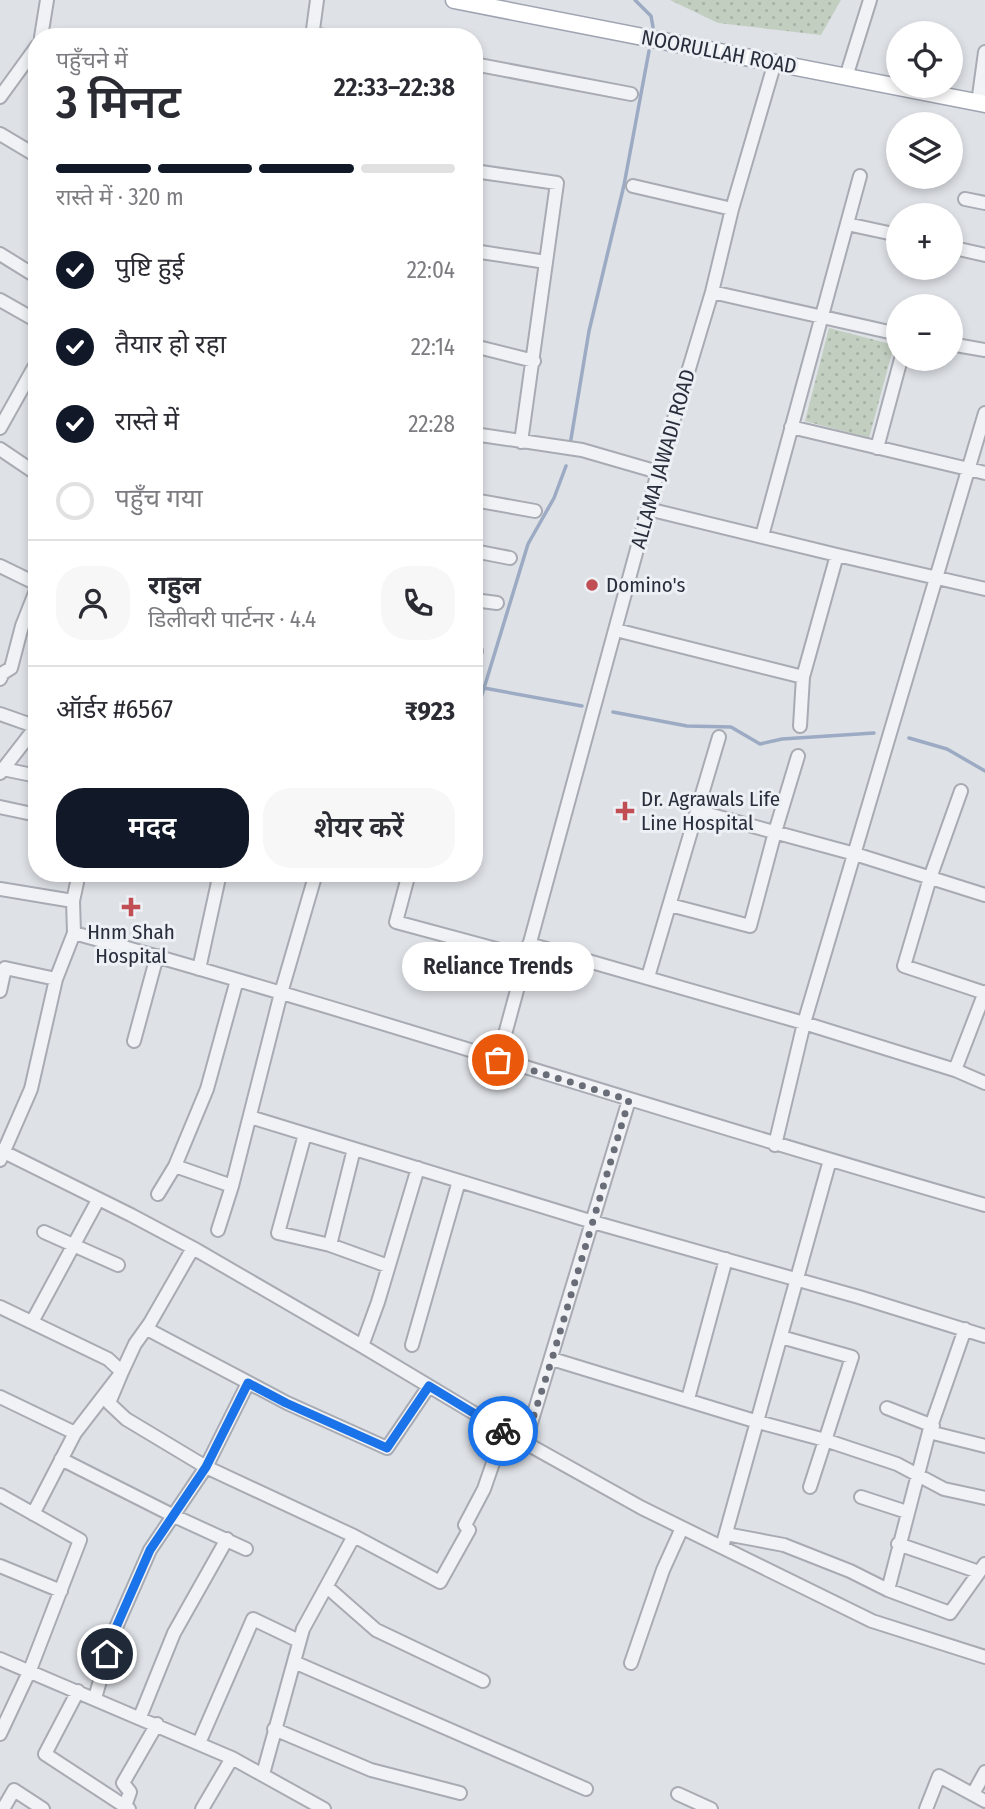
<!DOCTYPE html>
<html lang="hi">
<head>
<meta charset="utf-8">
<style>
  :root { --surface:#fff; --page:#f7f7f7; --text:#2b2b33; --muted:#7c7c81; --line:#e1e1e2; --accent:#111827 }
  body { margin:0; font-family:"Fira Sans Condensed","Noto Sans Devanagari",sans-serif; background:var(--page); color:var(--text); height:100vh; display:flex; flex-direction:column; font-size:26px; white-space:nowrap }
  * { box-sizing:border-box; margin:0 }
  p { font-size:23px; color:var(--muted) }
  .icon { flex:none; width:38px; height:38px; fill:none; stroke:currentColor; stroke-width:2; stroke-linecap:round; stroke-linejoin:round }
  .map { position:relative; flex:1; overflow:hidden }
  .details { position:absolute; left:28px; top:28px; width:455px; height:854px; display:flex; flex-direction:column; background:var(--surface); border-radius:28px; box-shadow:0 4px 10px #0003 }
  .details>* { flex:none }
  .tools { position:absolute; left:886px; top:21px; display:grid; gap:14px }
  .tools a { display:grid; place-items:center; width:77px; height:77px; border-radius:50%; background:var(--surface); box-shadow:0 4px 10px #0003; font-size:35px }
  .pin { position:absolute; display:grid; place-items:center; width:60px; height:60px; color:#fff; margin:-30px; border:4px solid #fff; border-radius:50%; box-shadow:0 2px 7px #0007 }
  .courier { position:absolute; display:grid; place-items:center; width:70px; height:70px; margin:-35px; border:5px solid #1a73e8; border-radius:50%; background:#fff; color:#222; box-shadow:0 2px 9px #0007 }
  .bubble { position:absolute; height:49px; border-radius:24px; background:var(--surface); box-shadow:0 4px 10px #0003; font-size:23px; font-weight:600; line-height:49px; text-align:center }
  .overview em { font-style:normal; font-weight:600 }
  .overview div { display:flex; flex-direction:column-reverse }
  .overview { display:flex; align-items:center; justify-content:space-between; height:119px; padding:0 28px }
  h1 { font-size:46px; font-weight:600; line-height:52px }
  .bar { display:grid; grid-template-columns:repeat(4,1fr); gap:10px 7px; align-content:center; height:84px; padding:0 28px }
  .bar i { height:9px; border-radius:5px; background:var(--line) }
  .bar .active { background:var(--accent) }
  .bar p { grid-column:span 4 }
  .line { display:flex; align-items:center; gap:18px; padding:0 28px; border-top:2px solid var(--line) }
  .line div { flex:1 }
  .round { display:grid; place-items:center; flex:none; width:74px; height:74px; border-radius:28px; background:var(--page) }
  ol { padding:0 28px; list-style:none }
  li { display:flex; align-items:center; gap:21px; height:77px }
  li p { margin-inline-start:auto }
  li .icon { padding:7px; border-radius:50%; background:var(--accent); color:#fff; stroke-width:4 }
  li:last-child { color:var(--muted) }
  li i { width:38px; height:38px; border:4px solid var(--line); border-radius:50% }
  .primary-button { display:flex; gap:14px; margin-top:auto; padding:14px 28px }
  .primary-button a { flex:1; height:80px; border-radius:28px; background:var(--accent); color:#fff; font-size:28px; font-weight:600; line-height:80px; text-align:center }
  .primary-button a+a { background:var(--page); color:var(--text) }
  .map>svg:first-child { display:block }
</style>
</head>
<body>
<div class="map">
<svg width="985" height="1809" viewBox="0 0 985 1809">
  <defs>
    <pattern id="park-dots" width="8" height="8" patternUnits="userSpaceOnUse" patternTransform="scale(1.75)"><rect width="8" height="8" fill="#c2cfc0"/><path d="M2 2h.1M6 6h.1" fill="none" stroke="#a7b2a6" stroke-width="1.8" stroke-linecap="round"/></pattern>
  </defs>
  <rect width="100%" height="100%" fill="#dee1e6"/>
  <path fill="url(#park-dots)" d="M670 0H841L821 35 718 23Z
    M829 328 894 345 869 438 805 421Z"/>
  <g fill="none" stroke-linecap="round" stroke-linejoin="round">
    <path stroke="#9cabc3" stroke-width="3.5" d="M635 0 651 16 653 27
      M570 445 589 331 624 185 649 51
      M484 688 582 706
      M474 704 481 698 528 544 554 498 566 466
      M613 712 687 726 731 727 760 744 782 739 874 733
      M909 738 947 749 985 771"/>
    <g stroke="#a8abb3" stroke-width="16">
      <path id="minor" d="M313 34 330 37
        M41 37 47 0
        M312 37 317 0
        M474 64 631 94
        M846 77 870 0
        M0 97 37 46
        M978 103 985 52
        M0 134 37 156
        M474 171 557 183 521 442
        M633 186 732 209
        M965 199 985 203
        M847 224 898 235
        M950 247 985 255
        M474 251 546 262
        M0 254 37 277
        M712 292 898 334
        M0 300 37 321
        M950 344 985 350
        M474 346 534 361
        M791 427 985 473
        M0 428 37 362
        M474 434 582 450 658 472
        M877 448 901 359
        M0 449 37 474
        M474 500 535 511
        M648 509 837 555 985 589
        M762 536 860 176
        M474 551 510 558
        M0 566 37 584
        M474 600 497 603
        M616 630 803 677
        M474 650 476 651
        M0 679 3 673 11 668 22 626 37 588
        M0 714 37 727
        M800 726 803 677 837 555
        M3 769 37 776
        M0 773 35 728 37 715
        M961 791 930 878 904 966 985 993
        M0 807 37 815
        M697 811 719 737
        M409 873 396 922 526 957
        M0 889 73 901
        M670 905 750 926 775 832 798 756
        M74 933 73 901 79 873
        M529 944 804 1023 955 1070 985 1083
        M199 969 220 873
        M648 977 697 811 855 854 985 895
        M0 991 5 968 56 979
        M134 1041 157 956
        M498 1060 658 472 712 292 732 209 775 62
        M955 1070 985 992
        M250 1117 593 1222 859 1297 985 1336
        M305 1134 278 1233 330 1245 388 1266
        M775 1145 804 1023 985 413
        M0 1150 131 1215 193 1248 362 1346 504 1431 642 1508 872 1621 985 1657
        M0 1160 31 1089 56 979 74 933C379 1018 680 1118 985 1205
        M175 1166 207 1089 237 980
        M158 1194 175 1166 232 1186 281 993 316 873
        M218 1230 232 1186
        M44 1232 118 1265
        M330 1245 354 1149
        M0 1307 108 1359 122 1372 109 1403 126 1419 206 1467 354 1536 440 1582 469 1530 465 1525 484 1489 504 1431
        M32 1322 98 1200
        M147 1329 287 1403 387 1448 429 1386
        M781 1337 852 1357 810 1487
        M412 1345 459 1181
        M362 1346 378 1302 418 1168
        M552 1359 758 1422 825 1440 897 1464 944 1489 985 1498
        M0 1397 75 1433
        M688 1399 726 1259
        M887 1408 933 1426
        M929 1432 985 1446
        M525 1443 629 1100
        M61 1459 174 1516 246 1549
        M0 1495 80 1540 30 1670 0 1734
        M861 1497 907 1512
        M33 1514 75 1433 122 1372 135 1344 150 1323 193 1248
        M726 1534 784 1545 850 1571 888 1590 950 1613 985 1564
        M898 1544 979 1572
        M722 1547 830 1160
        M0 1566 61 1591
        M327 1587 376 1630 483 1681
        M888 1590 929 1432 965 1329
        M0 1659 232 1758 324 1809
        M294 1662 586 1789
        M631 1663 663 1570 682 1528
        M78 1691 45 1754 129 1809
        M95 1698 114 1632 150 1550 206 1467 248 1383
        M140 1717 174 1633 227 1539
        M274 1729 371 1770 460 1793
        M199 1743 253 1619 299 1641
        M263 1774 303 1629 354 1536
        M678 1794 711 1809
        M973 1794 985 1772
        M125 1806 130 1792 123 1783 157 1724
        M3 1809 14 1790 43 1809
        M202 1809 232 1758
        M926 1809 939 1776 985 1801"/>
    </g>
    <g stroke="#9fa4b1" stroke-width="19">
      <path id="major" d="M454 0 985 104"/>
    </g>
    <use href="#minor" stroke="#f1f2f5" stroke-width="12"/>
    <use href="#major" stroke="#fff" stroke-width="16"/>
  </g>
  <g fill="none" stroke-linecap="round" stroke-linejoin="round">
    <path stroke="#686d78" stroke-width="7" stroke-dasharray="0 12.6" d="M498 1060 629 1100 552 1359 525 1443 503 1431"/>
    <path stroke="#1a73e8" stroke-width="9" d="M107 1654 114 1632 150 1550 206 1467 248 1383 286 1403 387 1448 429 1386 503 1431"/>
  </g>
  <g fill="#c04e54" stroke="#edf0f4" stroke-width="2.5">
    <circle cx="592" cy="585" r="7"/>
    <path d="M621.5 800.5h7v7h7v7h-7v7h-7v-7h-7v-7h7z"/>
    <path d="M127.5 896.5h7v7h7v7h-7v7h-7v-7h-7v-7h7z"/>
  </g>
  <g text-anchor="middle" stroke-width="6" stroke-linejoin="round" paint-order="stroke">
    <g font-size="21" fill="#292e3c" stroke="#edf0f4">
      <text transform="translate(719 52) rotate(11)" y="7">NOORULLAH ROAD</text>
      <text transform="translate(663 459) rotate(-74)" y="7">ALLAMA JAWADI ROAD</text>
    </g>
    <g font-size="21" fill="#292e3c" stroke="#edf0f4" text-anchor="start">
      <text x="606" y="592">Domino's</text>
      <text x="641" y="806">Dr. Agrawals Life<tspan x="641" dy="24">Line Hospital</tspan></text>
      <text x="131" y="939" text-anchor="middle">Hnm Shah<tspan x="131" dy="24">Hospital</tspan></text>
    </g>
  </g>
</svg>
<div class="tools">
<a><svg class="icon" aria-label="locate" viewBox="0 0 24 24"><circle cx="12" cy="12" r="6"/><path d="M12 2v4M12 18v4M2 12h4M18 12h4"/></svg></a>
<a><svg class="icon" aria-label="layers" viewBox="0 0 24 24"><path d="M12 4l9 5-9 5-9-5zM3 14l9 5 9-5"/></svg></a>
<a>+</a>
<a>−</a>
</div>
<div class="pin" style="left:498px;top:1060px;background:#ea580c"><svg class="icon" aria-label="bag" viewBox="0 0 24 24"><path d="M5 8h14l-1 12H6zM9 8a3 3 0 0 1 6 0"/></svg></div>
<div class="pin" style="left:107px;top:1654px;background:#1f2937"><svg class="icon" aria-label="home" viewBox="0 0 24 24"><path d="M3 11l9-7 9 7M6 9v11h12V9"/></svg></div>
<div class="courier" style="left:503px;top:1431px"><svg class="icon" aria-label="bike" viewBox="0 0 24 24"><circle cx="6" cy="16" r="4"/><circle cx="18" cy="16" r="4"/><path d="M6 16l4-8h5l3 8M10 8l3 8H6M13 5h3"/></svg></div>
<div class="bubble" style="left:402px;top:942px;width:192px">Reliance Trends</div>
<section class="details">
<div class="overview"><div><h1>3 मिनट</h1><p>पहुँचने में</p></div><em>22:33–22:38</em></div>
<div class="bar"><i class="active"></i><i class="active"></i><i class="active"></i><i></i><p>रास्ते में · 320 m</p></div>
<ol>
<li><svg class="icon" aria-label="check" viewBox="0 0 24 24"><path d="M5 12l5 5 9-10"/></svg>पुष्टि हुई<p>22:04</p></li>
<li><svg class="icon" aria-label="check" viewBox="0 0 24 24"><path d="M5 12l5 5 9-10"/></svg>तैयार हो रहा<p>22:14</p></li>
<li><svg class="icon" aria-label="check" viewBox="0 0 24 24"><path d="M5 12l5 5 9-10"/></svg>रास्ते में<p>22:28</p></li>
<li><i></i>पहुँच गया</li>
</ol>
<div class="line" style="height:126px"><a class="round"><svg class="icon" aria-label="person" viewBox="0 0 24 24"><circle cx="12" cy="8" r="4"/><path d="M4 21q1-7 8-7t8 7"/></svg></a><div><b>राहुल</b><p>डिलीवरी पार्टनर · 4.4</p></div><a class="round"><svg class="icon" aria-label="phone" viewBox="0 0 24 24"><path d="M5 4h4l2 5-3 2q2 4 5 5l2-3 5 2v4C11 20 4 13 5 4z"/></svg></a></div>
<div class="line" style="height:91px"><div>ऑर्डर #6567</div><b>₹923</b></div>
<div class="primary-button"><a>मदद</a><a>शेयर करें</a></div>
</section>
</div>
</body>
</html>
